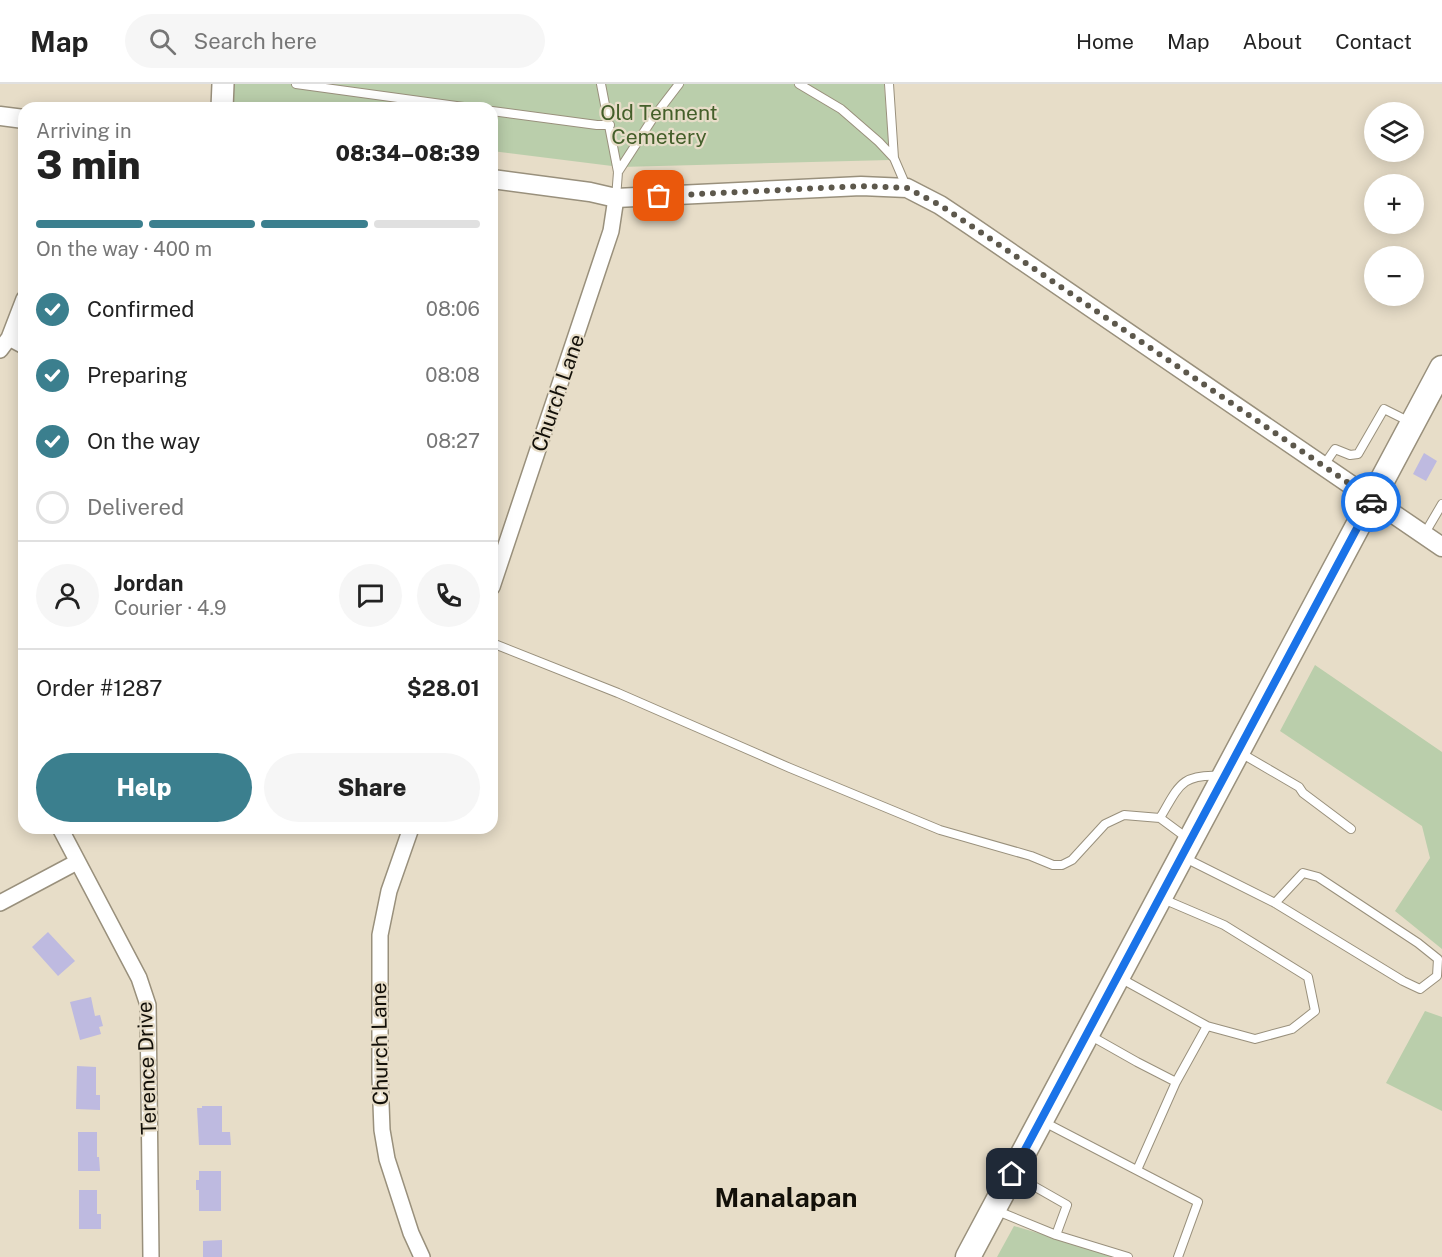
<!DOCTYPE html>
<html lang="en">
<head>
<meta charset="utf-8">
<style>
  :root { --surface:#fff; --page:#f6f6f6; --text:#222; --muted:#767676; --line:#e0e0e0; --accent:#3b7f8e }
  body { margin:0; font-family:"Public Sans",sans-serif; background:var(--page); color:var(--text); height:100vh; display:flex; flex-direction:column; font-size:22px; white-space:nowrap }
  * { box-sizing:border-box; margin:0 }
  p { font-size:20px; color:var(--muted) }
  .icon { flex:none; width:33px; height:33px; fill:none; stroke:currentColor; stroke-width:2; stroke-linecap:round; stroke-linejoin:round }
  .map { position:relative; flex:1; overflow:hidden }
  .panel { position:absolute; left:18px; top:18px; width:480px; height:732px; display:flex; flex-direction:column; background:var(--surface); border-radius:18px; box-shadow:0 3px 15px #0003 }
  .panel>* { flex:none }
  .controls { position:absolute; left:1364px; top:18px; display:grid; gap:12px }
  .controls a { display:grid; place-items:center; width:60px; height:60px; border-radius:50%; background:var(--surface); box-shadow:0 3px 15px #0003; font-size:30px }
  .pin { position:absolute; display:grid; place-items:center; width:51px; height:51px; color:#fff; margin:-26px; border-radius:12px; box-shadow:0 3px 9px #0006 }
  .courier { position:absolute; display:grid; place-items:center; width:60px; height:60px; margin:-30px; border:4px solid #1a73e8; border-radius:50%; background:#fff; color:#222; box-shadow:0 2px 8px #0007 }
  .head em { font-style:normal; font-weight:800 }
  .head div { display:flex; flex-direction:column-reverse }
  .head { display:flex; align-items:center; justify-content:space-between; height:102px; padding:0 18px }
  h1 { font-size:39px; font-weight:800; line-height:45px }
  .bar { display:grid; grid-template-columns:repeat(4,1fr); gap:9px 6px; align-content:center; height:72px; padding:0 18px }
  .bar i { height:8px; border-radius:4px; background:var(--line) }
  .bar .active { background:var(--accent) }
  .bar p { grid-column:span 4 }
  .line { display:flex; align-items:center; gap:15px; padding:0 18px; border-top:2px solid var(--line) }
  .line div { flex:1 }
  .round { display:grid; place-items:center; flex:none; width:63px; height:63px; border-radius:32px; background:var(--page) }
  ol { padding:0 18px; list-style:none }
  li { display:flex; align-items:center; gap:18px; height:66px }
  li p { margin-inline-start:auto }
  li .icon { padding:6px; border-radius:50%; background:var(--accent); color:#fff; stroke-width:4 }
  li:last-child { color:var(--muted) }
  li i { width:33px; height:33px; border:3px solid var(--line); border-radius:50% }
  .primary-button { display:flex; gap:12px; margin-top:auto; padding:12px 18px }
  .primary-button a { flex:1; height:69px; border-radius:36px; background:var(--accent); color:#fff; font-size:24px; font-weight:800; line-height:69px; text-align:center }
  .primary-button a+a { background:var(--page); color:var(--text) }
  header { display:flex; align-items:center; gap:36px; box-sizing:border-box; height:84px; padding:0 30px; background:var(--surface); border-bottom:2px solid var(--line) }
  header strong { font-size:28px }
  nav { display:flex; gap:33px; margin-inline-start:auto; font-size:21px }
  .search { width:420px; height:54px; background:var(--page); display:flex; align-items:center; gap:15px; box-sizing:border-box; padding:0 21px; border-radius:33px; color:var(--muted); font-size:22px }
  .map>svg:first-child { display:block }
</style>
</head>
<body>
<header>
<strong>Map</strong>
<div class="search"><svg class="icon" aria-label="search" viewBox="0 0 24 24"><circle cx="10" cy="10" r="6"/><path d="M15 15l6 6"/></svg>Search here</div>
<nav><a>Home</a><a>Map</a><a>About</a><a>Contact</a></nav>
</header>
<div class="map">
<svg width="1442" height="1173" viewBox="0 0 1442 1173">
  <rect width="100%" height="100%" fill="#e7ddc8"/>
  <path fill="#baceab" d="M220 0H884L890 76 620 83 492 67V24H217Z
    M1315 581 1442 668V865L1395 827 1430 774 1422 742 1280 647Z
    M1425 927 1442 933V1027L1386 999Z
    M1014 1142 1119 1173H997Z"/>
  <path fill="#bebae0" d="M1424 369 1437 377 1426 397 1413 390Z
    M48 848 75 877 58 892 32 863Z
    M91 913 95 932 100 931 103 942 99 943 101 950 80 956 70 918Z
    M77 982 96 983V1011H100V1026L76 1025Z
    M202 1022H222V1048H230L231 1061H199L197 1024H202Z
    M78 1048H97V1073H99L100 1087H78Z
    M199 1087H221V1127H199V1106H196V1096H199Z
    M79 1106H97V1130H101V1145H79Z
    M222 1156V1173H203V1157Z"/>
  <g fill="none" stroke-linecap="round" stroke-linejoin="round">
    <g stroke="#99907c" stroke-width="10">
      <path id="service" d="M296 0 471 24
        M601 0 618 88 616 114
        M799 0 841 25 879 58 894 74 906 102
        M889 0 894 74
        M492 27 597 41H610
        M618 88 653 34 679 0
        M1324 381 1335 365 1350 371 1358 370 1384 325 1410 338
        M1425 449 1442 420
        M492 559 618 609 790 684 940 746 1031 772 1053 781H1062L1072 776 1105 740 1124 731 1160 734 1187 754
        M1239 668 1299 703 1303 709 1351 745
        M1160 734C1179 702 1181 689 1222 692
        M1183 773 1275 819 1403 897 1420 905 1437 892 1438 875 1418 859 1318 793 1303 789 1275 819
        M1163 815 1224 841 1308 893 1315 927 1292 945 1255 955 1207 942
        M1120 894 1207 942 1176 998
        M1091 952 1137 978 1176 998 1137 1086
        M1044 1038 1198 1118 1178 1173
        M1016 1092 1067 1121 1056 1151
        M995 1126 1056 1151 1128 1173"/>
    </g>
    <g stroke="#99907c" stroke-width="18">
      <path id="minor" d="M9 254 24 262
        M0 266 9 254 24 215
        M492 503 611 147 616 114
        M60 744 139 894 148 921 151 1173
        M411 744 389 807 380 851V993L382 1046 387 1075 411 1149 422 1173
        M0 819 77 778"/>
    </g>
    <g stroke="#99907c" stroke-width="21">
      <path id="tertiary" d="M0 32 24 35
        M492 95 590 108 616 114 861 102 907 104 940 121 970 141 1442 463"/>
    </g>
    <g stroke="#99907c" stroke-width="24">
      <path id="secondary" d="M222 24 223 0"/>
    </g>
    <g stroke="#99907c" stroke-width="27">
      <path id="primary" d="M968 1173 1442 284"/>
    </g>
    <use href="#service" stroke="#fff" stroke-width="8"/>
    <use href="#minor" stroke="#fff" stroke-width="15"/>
    <use href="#tertiary" stroke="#fff" stroke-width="18"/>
    <use href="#secondary" stroke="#fff" stroke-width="21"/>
    <use href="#primary" stroke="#fff" stroke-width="24"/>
  </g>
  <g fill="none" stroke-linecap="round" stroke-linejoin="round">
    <path stroke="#5d584c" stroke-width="6" stroke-dasharray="0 10.8" d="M659 112 861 102 907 104 940 121 970 141 1372 415 1371 418"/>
    <path stroke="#1a73e8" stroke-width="8" d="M1012 1090 1371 418"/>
  </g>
  <g text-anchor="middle" stroke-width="4.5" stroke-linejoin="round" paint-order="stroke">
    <g font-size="21" fill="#445f2a" stroke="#e7ddc8">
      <text x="659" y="36">Old Tennent<tspan x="659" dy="24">Cemetery</tspan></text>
    </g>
    <g font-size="21" fill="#131009" stroke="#e7ddc8">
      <text transform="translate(558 309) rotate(-71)" y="7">Church Lane</text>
      <text transform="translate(380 960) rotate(-91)" y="7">Church Lane</text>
      <text transform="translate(147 984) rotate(-92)" y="7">Terence Drive</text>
    </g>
    <g font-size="27" font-weight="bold" fill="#131009" stroke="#e7ddc8">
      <text x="786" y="1123">Manalapan</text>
    </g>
  </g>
</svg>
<div class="controls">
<a><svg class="icon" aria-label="layers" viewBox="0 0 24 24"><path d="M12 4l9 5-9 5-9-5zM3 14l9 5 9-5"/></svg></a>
<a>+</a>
<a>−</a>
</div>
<div class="pin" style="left:659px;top:112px;background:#ea580c"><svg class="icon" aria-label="bag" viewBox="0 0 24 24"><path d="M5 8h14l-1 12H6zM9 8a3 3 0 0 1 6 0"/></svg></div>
<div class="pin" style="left:1012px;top:1090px;background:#1f2937"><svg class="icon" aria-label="home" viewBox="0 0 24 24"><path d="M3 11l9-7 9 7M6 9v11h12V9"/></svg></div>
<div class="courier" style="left:1371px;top:418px"><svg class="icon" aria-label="car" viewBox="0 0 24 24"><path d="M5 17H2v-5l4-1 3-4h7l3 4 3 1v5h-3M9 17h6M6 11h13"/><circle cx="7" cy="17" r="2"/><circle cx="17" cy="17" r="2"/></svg></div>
<section class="panel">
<div class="head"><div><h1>3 min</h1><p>Arriving in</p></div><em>08:34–08:39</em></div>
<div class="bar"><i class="active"></i><i class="active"></i><i class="active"></i><i></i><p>On the way · 400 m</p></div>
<ol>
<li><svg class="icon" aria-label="check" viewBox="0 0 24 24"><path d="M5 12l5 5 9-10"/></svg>Confirmed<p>08:06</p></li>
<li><svg class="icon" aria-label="check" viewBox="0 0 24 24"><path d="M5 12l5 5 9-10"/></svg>Preparing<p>08:08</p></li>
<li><svg class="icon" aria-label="check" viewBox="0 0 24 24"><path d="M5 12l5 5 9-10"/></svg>On the way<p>08:27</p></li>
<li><i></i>Delivered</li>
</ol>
<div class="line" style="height:108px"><a class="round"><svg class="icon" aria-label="person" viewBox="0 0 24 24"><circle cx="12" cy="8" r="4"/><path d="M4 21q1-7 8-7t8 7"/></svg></a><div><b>Jordan</b><p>Courier · 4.9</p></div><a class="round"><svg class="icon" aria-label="chat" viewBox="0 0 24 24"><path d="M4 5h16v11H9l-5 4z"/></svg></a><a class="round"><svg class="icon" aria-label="phone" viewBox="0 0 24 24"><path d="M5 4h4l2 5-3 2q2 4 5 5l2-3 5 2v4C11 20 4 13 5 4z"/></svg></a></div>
<div class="line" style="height:78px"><div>Order #1287</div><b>$28.01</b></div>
<div class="primary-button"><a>Help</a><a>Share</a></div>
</section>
</div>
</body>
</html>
